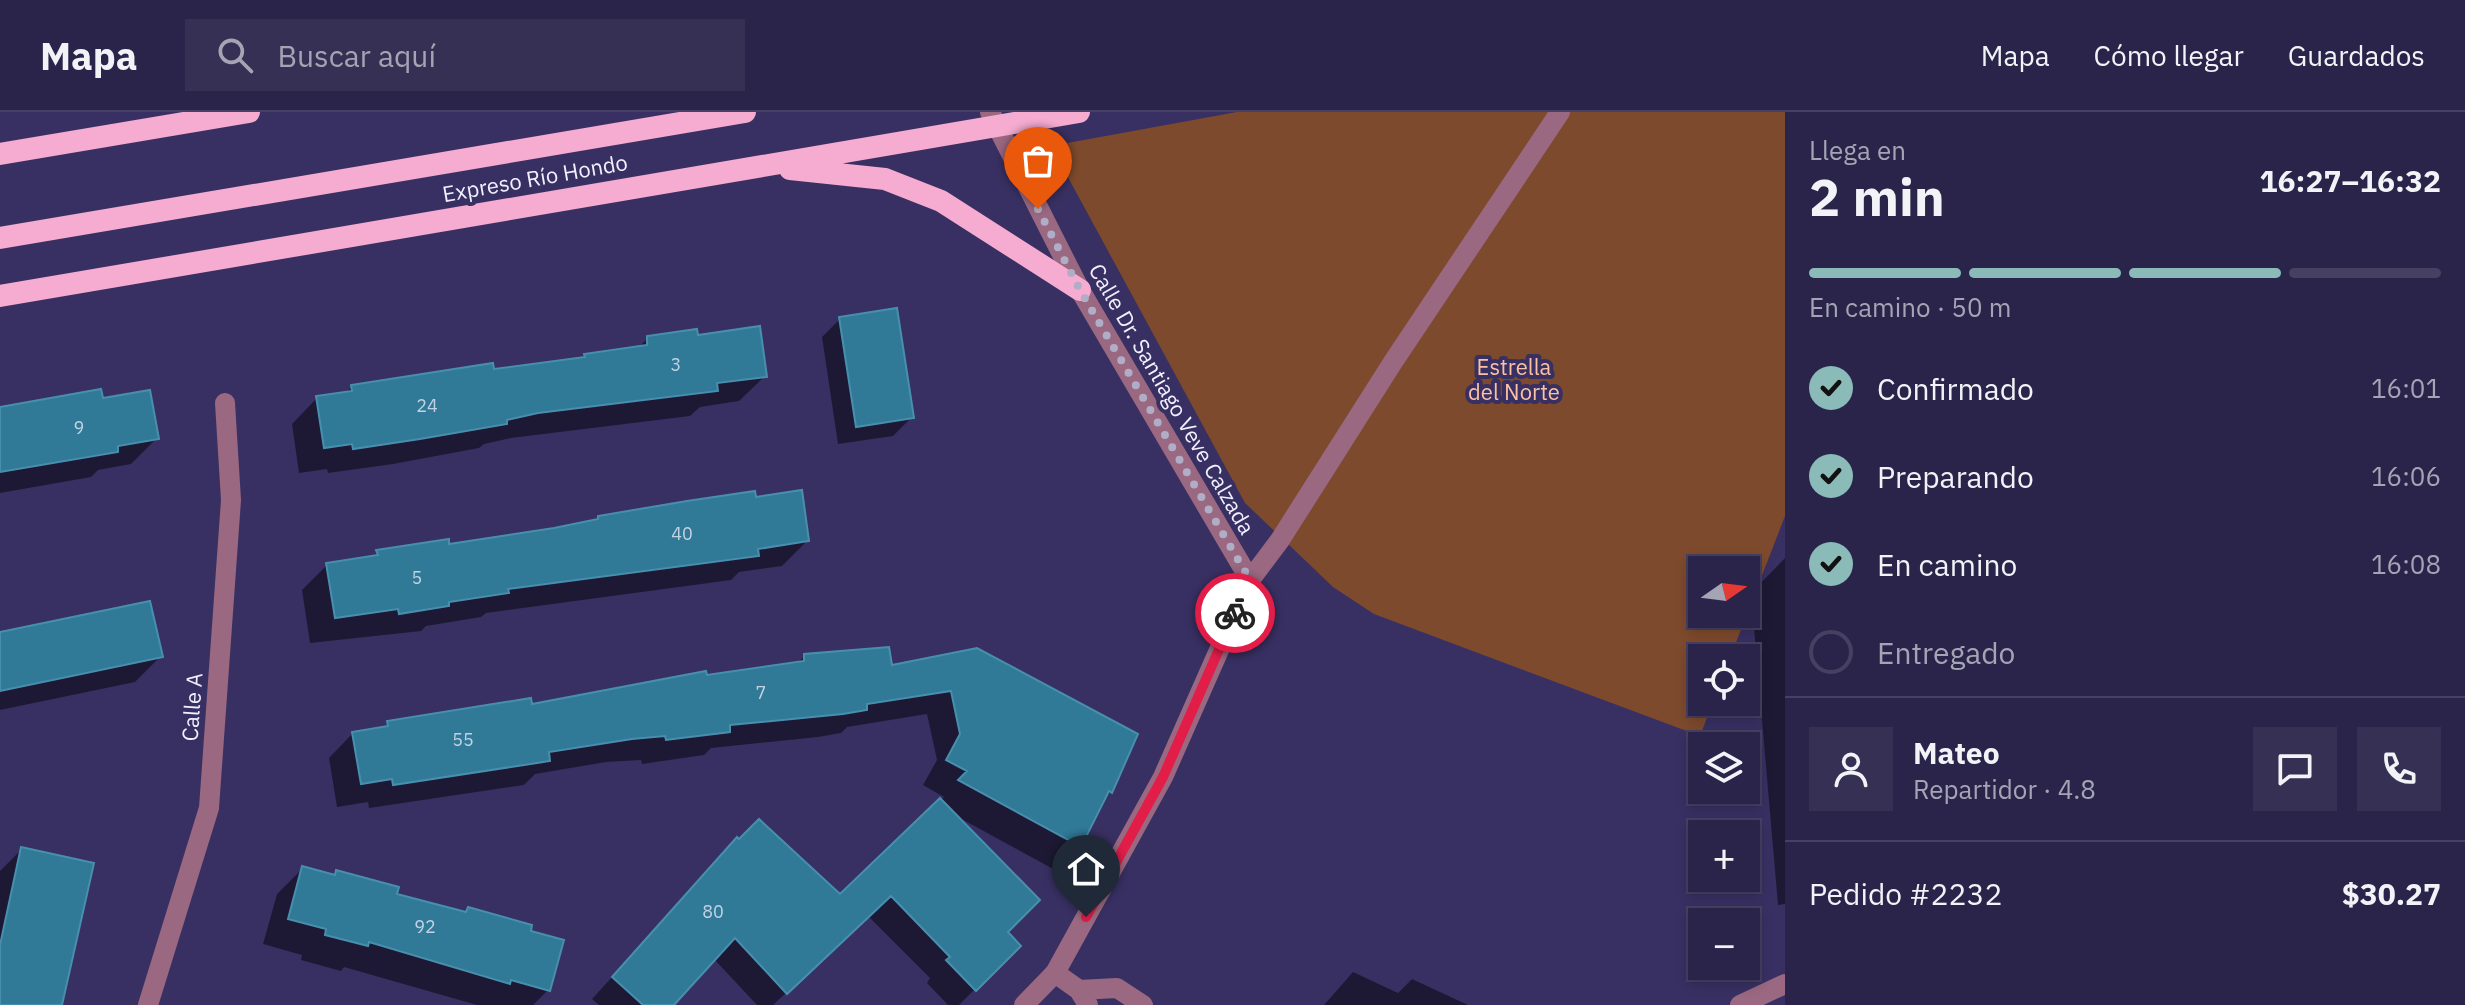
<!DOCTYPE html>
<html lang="es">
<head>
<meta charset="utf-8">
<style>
  :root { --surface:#2a244a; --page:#363054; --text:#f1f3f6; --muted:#a5a4b5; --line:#464162; --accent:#8bbbb9 }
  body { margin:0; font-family:"IBM Plex Sans",sans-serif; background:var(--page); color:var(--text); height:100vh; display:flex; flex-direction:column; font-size:30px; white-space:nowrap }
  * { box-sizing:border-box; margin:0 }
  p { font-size:26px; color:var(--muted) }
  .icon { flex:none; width:44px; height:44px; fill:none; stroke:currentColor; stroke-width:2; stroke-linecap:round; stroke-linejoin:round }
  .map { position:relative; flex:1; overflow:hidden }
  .drawer { display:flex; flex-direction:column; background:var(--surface); width:680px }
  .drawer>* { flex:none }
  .needle { width:52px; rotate:76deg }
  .tools { position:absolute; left:1688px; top:444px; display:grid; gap:16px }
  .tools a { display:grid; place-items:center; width:72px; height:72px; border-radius:0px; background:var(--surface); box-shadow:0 4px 12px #0003,0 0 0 2px var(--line); font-size:40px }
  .pin { position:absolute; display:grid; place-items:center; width:68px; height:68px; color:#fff; margin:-82px -34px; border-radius:50% 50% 50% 0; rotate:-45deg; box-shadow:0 0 8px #0007 }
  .pin .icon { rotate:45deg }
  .courier { position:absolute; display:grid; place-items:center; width:80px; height:80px; margin:-40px; border:6px solid #e11d48; border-radius:50%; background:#fff; color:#222; box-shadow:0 2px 10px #0007 }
  .overview em { font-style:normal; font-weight:700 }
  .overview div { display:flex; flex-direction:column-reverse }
  .overview { display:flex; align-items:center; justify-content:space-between; height:136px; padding:0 24px }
  h1 { font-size:52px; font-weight:700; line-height:60px }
  .bar { display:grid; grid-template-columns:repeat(4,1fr); gap:12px 8px; align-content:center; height:96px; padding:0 24px }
  .bar i { height:10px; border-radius:6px; background:var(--line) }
  .bar .active { background:var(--accent) }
  .bar p { grid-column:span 4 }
  .line { display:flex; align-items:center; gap:20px; padding:0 24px; border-top:2px solid var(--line) }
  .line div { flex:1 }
  .round { display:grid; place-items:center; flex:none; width:84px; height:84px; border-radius:0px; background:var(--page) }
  ol { padding:0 24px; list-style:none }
  li { display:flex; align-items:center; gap:24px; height:88px }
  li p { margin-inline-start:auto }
  li .icon { padding:8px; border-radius:50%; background:var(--accent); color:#111; stroke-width:4 }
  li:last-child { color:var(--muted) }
  li i { width:44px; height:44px; border:4px solid var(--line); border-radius:50% }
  header { display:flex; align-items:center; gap:48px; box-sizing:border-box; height:112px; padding:0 40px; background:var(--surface); border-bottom:2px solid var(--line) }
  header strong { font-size:38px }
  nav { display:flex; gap:44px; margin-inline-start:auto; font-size:28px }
  .search { width:560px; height:72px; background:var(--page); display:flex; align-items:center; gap:20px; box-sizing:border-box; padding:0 28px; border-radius:0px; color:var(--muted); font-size:30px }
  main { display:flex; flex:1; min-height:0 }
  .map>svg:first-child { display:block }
</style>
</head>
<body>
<header>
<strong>Mapa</strong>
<div class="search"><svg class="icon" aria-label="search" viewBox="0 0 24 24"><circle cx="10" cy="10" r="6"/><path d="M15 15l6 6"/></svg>Buscar aquí</div>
<nav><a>Mapa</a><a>Cómo llegar</a><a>Guardados</a></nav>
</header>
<main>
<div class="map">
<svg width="1785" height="893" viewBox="0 0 1785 893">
  <rect width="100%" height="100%" fill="#383062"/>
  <path fill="#7d4a2d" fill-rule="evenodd" d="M1237 0H1785V404L1730 546H1702V590H1713L1700 624 1374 502 1333 475 1245 391 1051 34ZM1702 458H1746V502H1702Z"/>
  <path fill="#0007" d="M840 207 911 306 893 324 838 332 822 225Z
    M696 225 765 264 739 289 700 295 690 304 511 326 484 332 479 336 393 352 328 361 327 357 299 361 292 312 317 286 344 282 352 275 581 248 585 244 638 236 648 226Z
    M101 289 157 326 131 352 98 358 91 365 0 381V297Z
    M755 388 807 429 782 454 739 460 731 468 486 501 481 505 426 514 421 519 310 531 302 478 327 453 447 430 448 435 594 410 598 406Z
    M1785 446V792L1778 793 1751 481Z
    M0 522 161 544 135 570 0 598Z
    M849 538 850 543 890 556 977 538 1111 680 1101 689 1080 734 1055 758 956 704 1005 820 1018 834 959 893H948L927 871 930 866 868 804 773 893H757L713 846 669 893H599L592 887 737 728 840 785 944 685 923 673 937 648 927 602 847 615 841 621 818 625 711 636 704 643 642 652 641 648 606 650 535 662 524 673 369 696 368 690 337 695 329 646 353 621 383 617 388 611 530 594 662 568 796 552 805 544Z
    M22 737 60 893H0V759Z
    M302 757 332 765 337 760 395 784 464 802 468 797 528 820 548 878 533 893H477L344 855 341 859 301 848 302 843 263 832 277 782Z
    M1353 860 1398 881 1412 867 1468 893H1324Z"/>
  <path fill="#307997" stroke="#488fae" stroke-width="2" d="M897 196 914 306 856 315 839 205Z
    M760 214 767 265 717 271 718 279 538 301 507 308V312L420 327 353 337 352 332 324 336 316 284 352 279 351 273 493 251 494 257 585 245 584 242 647 233V224L697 217 698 223Z
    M101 277 103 286 150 278 159 327 118 334V340L0 360V295Z
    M802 378 809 429 758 437 759 444 508 477 509 481 449 490V494L399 502 398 497 335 506 326 451 378 443 376 438 449 427V432L554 416 598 407V404L687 389 755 379 756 385Z
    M150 489 163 545 0 579V520Z
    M889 535 892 553 977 536 1138 622 1112 681 1109 679 1081 735 958 668 967 659 946 648 960 622 951 579 867 592V598L843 602 730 613V620L666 628 665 624 632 627 549 640 550 649 393 673 392 667 361 672 352 620 388 614 387 609 531 586 532 592 706 559 707 563 804 549V542Z
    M940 686 1040 788 1008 820 1021 834 976 879 946 848 950 845 891 784 787 882 735 826 674 893H643L612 865 737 725 739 727 759 707 840 782Z
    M21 735 94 751 62 893H0V833Z
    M302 754 335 763 336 758 399 775 397 782 466 800 468 795 532 813 531 819 564 828 550 879 511 868 510 872 369 830 368 834 325 823 326 817 288 807Z"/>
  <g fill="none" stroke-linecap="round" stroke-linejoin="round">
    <path stroke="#9a6880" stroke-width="20" d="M1055 861 1079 878 1088 893
      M1079 878 1117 876 1143 893
      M148 893 209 696 231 388 225 291
      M1740 893 1785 872"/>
    <path stroke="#9a6880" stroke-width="20" d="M990 0 1080 178 1250 468
      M1024 893 1055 861 1163 665 1250 468 1280 428 1393 250 1560 0"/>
    <path stroke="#f6abd0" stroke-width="22" d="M0 42 249 0
      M790 57 885 67 941 89 1080 178
      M0 126 745 0
      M0 184 1079 0"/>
  </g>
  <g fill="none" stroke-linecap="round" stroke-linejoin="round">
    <path stroke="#b0adc7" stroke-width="8" stroke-dasharray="0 14.4" d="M1038 97 1080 178 1250 468 1235 501"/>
    <path stroke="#e11d48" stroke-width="10" d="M1086 805 1163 665 1235 501"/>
  </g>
  <g text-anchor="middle" stroke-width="8" stroke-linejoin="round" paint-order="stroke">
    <g font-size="18" fill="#c1d2e4">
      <text x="676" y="259">3</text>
      <text x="427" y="300">24</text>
      <text x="79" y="322">9</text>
      <text x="682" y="428">40</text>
      <text x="417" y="472">5</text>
      <text x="761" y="587">7</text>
      <text x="463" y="634">55</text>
      <text x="713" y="806">80</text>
      <text x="425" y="821">92</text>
    </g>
    <g font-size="22" fill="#f1f0fd" stroke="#383062">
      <text transform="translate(535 66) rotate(-10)" y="8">Expreso Río Hondo</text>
      <text transform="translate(1172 287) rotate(60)" y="8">Calle Dr. Santiago Veve Calzada</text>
      <text transform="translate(192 595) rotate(-86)" y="8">Calle A</text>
    </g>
    <g font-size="22" fill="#fac1a3" stroke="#383062">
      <text x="1514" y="263">Estrella<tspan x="1514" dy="25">del Norte</tspan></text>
    </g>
  </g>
</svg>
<div class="tools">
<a><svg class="needle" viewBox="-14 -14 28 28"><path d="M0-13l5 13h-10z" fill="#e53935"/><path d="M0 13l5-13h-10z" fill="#a5a4b5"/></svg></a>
<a><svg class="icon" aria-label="locate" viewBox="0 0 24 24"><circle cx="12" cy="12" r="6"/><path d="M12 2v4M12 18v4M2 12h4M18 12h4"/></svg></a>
<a><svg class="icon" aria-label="layers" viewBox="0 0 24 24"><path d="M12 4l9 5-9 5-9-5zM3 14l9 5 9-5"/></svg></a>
<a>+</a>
<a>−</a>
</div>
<div class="pin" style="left:1038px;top:97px;background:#ea580c"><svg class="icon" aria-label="bag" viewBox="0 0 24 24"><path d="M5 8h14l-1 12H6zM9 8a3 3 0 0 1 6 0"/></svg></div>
<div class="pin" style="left:1086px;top:805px;background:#1f2937"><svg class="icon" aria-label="home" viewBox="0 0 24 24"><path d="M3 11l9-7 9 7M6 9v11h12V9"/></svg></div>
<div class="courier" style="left:1235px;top:501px"><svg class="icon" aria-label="bike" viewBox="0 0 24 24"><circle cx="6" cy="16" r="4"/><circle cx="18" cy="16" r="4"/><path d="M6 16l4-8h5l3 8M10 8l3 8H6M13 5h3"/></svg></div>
</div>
<section class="drawer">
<div class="overview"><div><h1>2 min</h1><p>Llega en</p></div><em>16:27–16:32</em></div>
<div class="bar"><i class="active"></i><i class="active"></i><i class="active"></i><i></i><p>En camino · 50 m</p></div>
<ol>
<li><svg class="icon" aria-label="check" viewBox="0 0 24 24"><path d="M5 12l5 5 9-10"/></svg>Confirmado<p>16:01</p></li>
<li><svg class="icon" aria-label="check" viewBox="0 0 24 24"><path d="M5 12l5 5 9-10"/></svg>Preparando<p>16:06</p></li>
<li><svg class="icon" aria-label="check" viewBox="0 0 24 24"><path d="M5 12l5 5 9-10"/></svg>En camino<p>16:08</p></li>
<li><i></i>Entregado</li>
</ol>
<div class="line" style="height:144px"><a class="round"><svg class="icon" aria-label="person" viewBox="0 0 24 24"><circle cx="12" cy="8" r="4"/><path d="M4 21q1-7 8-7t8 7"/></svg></a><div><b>Mateo</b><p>Repartidor · 4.8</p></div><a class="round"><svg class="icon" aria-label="chat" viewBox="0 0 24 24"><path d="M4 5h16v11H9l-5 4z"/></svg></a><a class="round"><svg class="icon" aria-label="phone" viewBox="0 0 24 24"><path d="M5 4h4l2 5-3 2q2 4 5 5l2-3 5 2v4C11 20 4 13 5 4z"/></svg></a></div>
<div class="line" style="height:104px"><div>Pedido #2232</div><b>$30.27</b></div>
</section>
</main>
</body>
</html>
